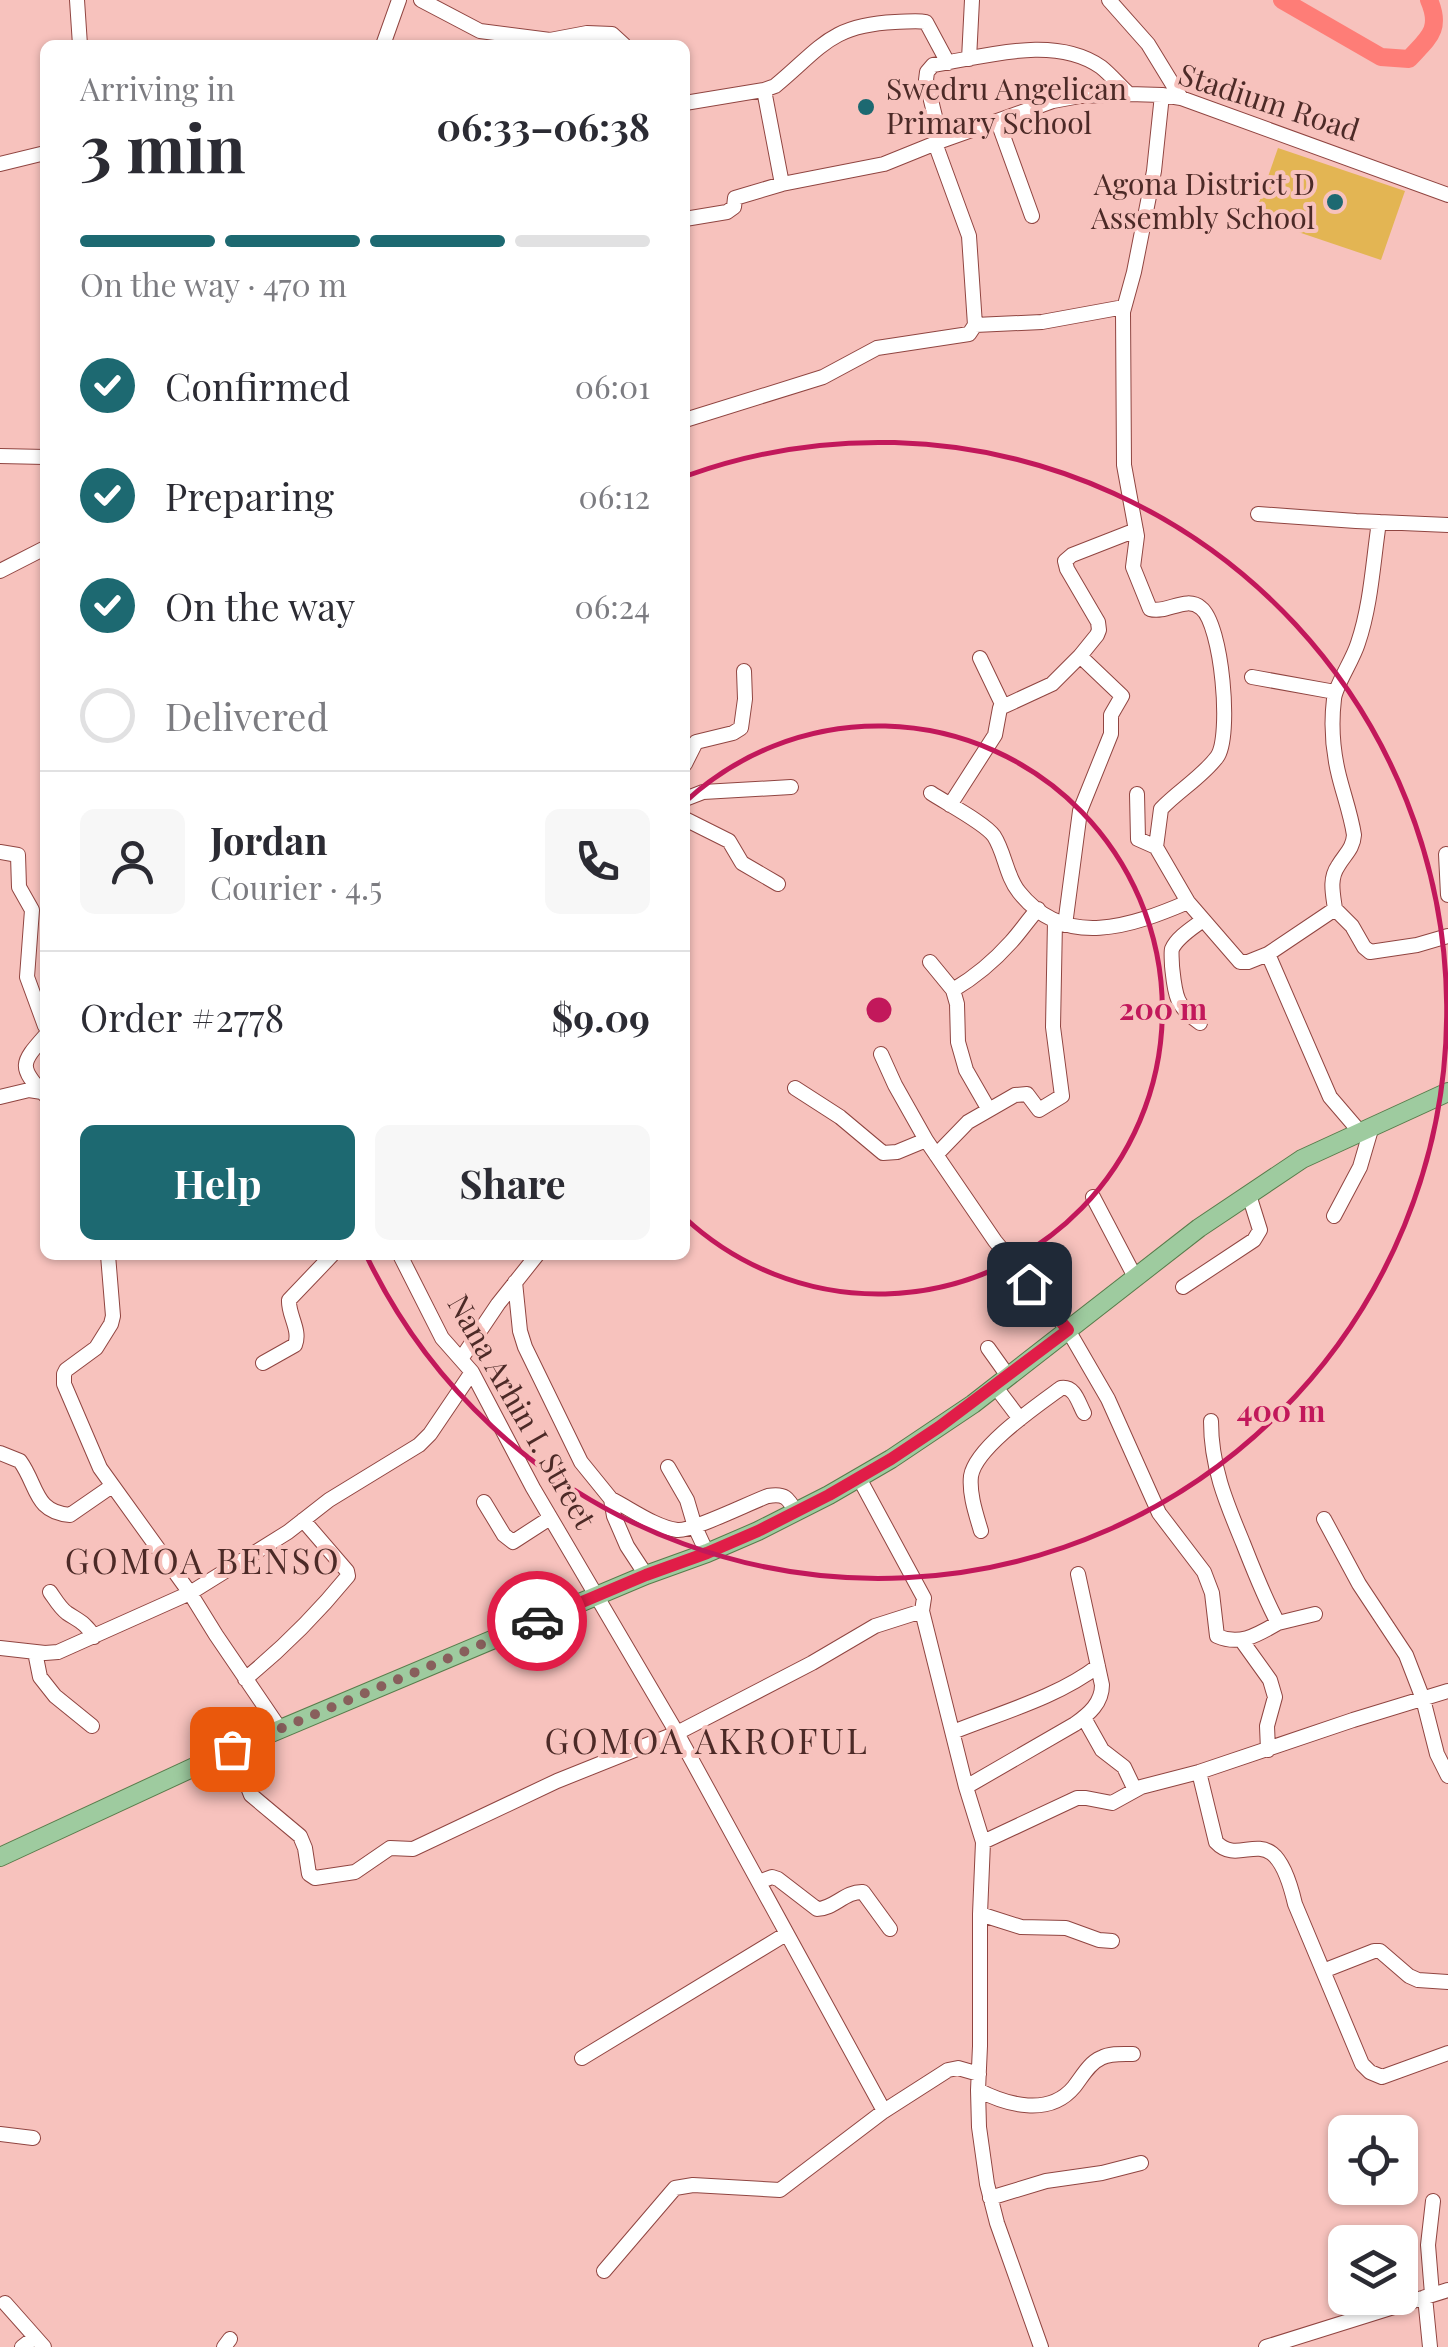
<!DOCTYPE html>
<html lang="en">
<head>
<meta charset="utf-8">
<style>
  :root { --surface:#fff; --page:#f7f7f7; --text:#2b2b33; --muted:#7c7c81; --line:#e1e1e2; --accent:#1d6971 }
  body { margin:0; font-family:"Playfair Display",serif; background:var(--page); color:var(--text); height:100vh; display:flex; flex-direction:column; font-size:38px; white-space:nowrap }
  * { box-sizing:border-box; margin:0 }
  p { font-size:32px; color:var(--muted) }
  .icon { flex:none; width:55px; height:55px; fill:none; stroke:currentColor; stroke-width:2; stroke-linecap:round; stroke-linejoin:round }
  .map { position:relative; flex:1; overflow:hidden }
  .panel { position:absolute; left:40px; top:40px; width:650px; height:1220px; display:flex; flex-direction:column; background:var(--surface); border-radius:15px; box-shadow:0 2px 8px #0004 }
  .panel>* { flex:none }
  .controls { position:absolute; left:1328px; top:2115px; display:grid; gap:20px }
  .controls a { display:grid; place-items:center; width:90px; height:90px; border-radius:15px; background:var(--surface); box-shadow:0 2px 8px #0004; font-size:50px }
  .pin { position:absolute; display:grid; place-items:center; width:85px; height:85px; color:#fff; margin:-42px; border-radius:20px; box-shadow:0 5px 15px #0006 }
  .courier { position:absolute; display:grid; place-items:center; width:100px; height:100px; margin:-50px; border:8px solid #e11d48; border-radius:50%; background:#fff; color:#222; box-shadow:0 2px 12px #0007 }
  .overview em { font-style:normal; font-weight:700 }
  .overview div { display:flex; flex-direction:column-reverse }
  .overview { display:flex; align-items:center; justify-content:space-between; height:170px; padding:0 40px }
  h1 { font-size:65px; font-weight:700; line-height:75px }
  .bar { display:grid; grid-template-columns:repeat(4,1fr); gap:15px 10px; align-content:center; height:120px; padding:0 40px }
  .bar i { height:12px; border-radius:8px; background:var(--line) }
  .bar .current { background:var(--accent) }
  .bar p { grid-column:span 4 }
  .line { display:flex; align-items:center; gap:25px; padding:0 40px; border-top:2px solid var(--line) }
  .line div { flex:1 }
  .round { display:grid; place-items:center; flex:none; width:105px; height:105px; border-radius:15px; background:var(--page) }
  ol { padding:0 40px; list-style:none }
  li { display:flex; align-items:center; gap:30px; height:110px }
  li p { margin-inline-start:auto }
  li .icon { padding:10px; border-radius:50%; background:var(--accent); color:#fff; stroke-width:4 }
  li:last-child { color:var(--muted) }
  li i { width:55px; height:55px; border:5px solid var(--line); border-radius:50% }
  .cta { display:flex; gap:20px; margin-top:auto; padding:20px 40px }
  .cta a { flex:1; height:115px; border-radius:15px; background:var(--accent); color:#fff; font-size:40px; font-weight:700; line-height:115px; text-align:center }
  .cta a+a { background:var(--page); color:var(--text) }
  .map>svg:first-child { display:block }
</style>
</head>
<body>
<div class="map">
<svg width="1448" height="2347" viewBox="0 0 1448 2347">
  <rect width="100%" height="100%" fill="#f7c2bd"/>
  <path fill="#e3b553" d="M1278 148 1405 191 1381 260 1254 217Z"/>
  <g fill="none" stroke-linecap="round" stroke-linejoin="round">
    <path stroke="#fe7d77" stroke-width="18" d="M1282 0 1381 57 1409 59C1428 38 1442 30 1429 0"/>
    <g stroke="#904541" stroke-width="16">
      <path id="minor" d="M77 0 80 45
        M421 0 480 31 550 40 587 33 612 34 624 45
        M1109 0 1148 44 1181 98
        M383 45 399 0
        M969 59 972 0
        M764 90 782 184
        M685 103 764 90 775 86C821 48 830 25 895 22 906 22 916 20 926 22L948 63
        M998 122 1032 216
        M941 141 926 80 927 72 933 65C985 57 1054 34 1101 67 1111 75 1120 86 1129 94
        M0 164 45 153
        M685 219 727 212 734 207 735 198 782 184 884 164 941 141 1053 101 1080 96 1129 94 1162 95 1181 98 1448 195
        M975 325 1042 322 1124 307
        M685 420 823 377 877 348 969 334 975 325 969 236 935 143
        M0 456 45 457
        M1258 514 1356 521 1448 525
        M0 571 45 548
        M980 658 1003 706
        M1252 677 1335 692
        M685 764 696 742 733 733 741 728 745 699 744 671
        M931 793C946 803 985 823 994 836 1005 853 1006 876 1019 892 1065 950 1132 926 1188 902
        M1137 794 1138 839 1156 847 1188 902 1240 962H1248L1268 954 1335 909C1333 894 1329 879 1338 866 1345 854 1353 849 1354 835 1351 815 1344 796 1339 776 1333 752 1331 724 1334 699 1335 686 1353 660 1358 643 1371 605 1373 562 1379 522
        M685 799 703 792 791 787
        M950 805 995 735 1000 708 1052 684 1080 656 1097 635 1099 630 1098 622 1067 569 1065 561 1072 555 1136 530
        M685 819 729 841 742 863 778 884
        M1156 847 1161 809C1178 791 1202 777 1217 757 1232 737 1222 624 1201 608 1186 595 1167 614 1150 609L1133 567 1137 536 1124 465 1123 312 1134 272 1154 171 1162 95
        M0 852 18 855 19 887 32 910 27 977 45 1026
        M1446 854 1448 895
        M1335 909 1352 926 1364 947 1370 952 1417 945 1448 936
        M1065 925 1080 811 1111 734V715L1122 696 1080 656
        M1268 954 1330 1097 1360 1132
        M930 962 953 990 957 1004 958 1042 966 1070 989 1110
        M953 990C975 977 994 961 1011 942 1021 931 1028 920 1038 909
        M1200 1023C1175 1006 1175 994 1172 966 1172 962 1171 952 1172 949 1177 937 1194 927 1203 920
        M45 1036C21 1063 18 1067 45 1095
        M881 1054 895 1085 926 1140
        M795 1088 840 1117 883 1153 897 1152 926 1140 995 1241 1068 1330 1108 1399 1159 1513 1204 1572 1212 1593 1217 1636C1240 1646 1257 1635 1278 1623 1264 1597 1254 1571 1243 1543 1226 1502 1211 1467 1211 1421
        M0 1097 29 1090 42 1092
        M936 1155 968 1122 1015 1095 1027 1094 1039 1110 1062 1096 1053 1027 1055 921
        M1093 1197 1135 1277
        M1334 1216 1360 1167 1372 1126
        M108 1255 113 1316 111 1324 96 1348 66 1370 64 1374V1384L100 1468 190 1593 216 1635 280 1729
        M515 1282 520 1331 525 1347 581 1462 611 1499 614 1516 627 1546 646 1575
        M1183 1287 1254 1240 1260 1230 1249 1195
        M988 1348 1008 1376
        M461 1359 498 1304 537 1255
        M263 1363 295 1345C301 1330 288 1315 289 1300L332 1255
        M995 1386 1020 1419
        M0 1453 20 1461C38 1486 34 1512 70 1515L112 1486
        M668 1467 687 1500 695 1527 707 1553
        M859 1478 924 1598 922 1611 966 1787 983 1842 980 1914V2046L978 2090 979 2127 987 2184 997 2223 1041 2347
        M611 1499C631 1509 655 1527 677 1530 691 1532 751 1502 768 1496 785 1493 788 1498 796 1512
        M484 1502 504 1535 513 1542 550 1518
        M1324 1519 1359 1584 1406 1655 1423 1699 1437 1754 1448 1776
        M981 1531C976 1514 969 1494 971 1476 976 1447 1038 1405 1061 1388 1075 1386 1078 1402 1084 1413
        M50 1592C55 1599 60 1608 67 1613 79 1621 86 1623 94 1637
        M922 1611 875 1626 812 1663 677 1733 884 2111 948 2070 958 2068 979 2074
        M1278 1623 1315 1614
        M1242 1641 1270 1680 1275 1697 1267 1726 1268 1750
        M0 1648 45 1653 58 1652 190 1593 288 1532 329 1500 419 1445 430 1434 472 1372
        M35 1652 40 1677 55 1696 92 1726
        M245 1679C283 1648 317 1614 348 1576L347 1571 303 1520
        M1084 1718 1102 1750 1124 1767 1135 1790
        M953 1732C1000 1713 1058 1697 1098 1666
        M233 1749 251 1795 300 1836 305 1848 309 1874 315 1878 355 1872 390 1848 413 1849 557 1781 677 1733 533 1488 472 1372 442 1338 400 1255
        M1199 1772 1216 1842C1243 1871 1273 1810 1295 1904L1362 2064 1370 2072 1382 2077 1448 2053
        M966 1787 1075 1724C1089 1714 1102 1703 1102 1685L1078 1574
        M983 1842 1077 1798H1086L1112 1803 1141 1787 1199 1772 1353 1720 1448 1691
        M759 1882 772 1877 778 1879 817 1909C834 1909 845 1891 863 1892L890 1929
        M980 1914 1021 1927 1066 1928 1099 1940 1112 1941
        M1323 1971 1374 1951H1380L1409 1976 1418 1980 1448 1982
        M582 2058 786 1934
        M978 2090C1007 2105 1049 2117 1074 2087 1082 2077 1089 2063 1101 2058 1110 2053 1123 2054 1133 2054
        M0 2134 33 2138
        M990 2198 1046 2181 1102 2173 1141 2163
        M604 2271 675 2188 693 2185 780 2190 884 2111
        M1432 2294 1428 2245 1433 2201
        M1425 2297 1430 2347
        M5 2303 44 2347
        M22 2347 35 2337
        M224 2347 230 2339
        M1266 2347 1448 2290"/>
    </g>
    <g stroke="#587c4b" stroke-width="20">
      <path id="major" d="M0 1857 233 1749 646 1575 707 1553 758 1531 829 1495 891 1459 973 1404 1199 1228 1302 1159 1448 1092"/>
    </g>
    <use href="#minor" stroke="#fff" stroke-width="14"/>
    <use href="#major" stroke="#9ecb9f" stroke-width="18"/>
  </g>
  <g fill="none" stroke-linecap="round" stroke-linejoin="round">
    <path stroke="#885f5c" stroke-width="10" stroke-dasharray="0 18" d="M232 1749 537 1621"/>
    <path stroke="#e11d48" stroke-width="12" d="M537 1621 646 1575 707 1553 758 1531 829 1495 891 1459 939 1427 1068 1330 1029 1284"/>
  </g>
  <g fill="none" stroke="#c2185b" stroke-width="5">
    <path d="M685 802A284 284 0 1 1 685 1218"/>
    <path d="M689 475A568 568 0 1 1 368 1259"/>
  </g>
  <g fill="#1d6971" stroke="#f7c2bd" stroke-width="4">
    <circle cx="866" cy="107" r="10"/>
    <circle cx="1335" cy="202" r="10"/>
  </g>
  <g text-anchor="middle" stroke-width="8" stroke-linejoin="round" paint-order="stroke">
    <g font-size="30" fill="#4c2a27" stroke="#f7c2bd" text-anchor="start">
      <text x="886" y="100">Swedru Angelican<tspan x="886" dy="34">Primary School</tspan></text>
      <text x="1315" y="195" text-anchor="end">Agona District D<tspan x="1315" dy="34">Assembly School</tspan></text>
    </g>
    <g font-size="30" fill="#4c2a27" stroke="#f7c2bd">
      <text transform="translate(1269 103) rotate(18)" y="10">Stadium Road</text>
      <text transform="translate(521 1412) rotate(60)" y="10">Nana Arhin I. Street</text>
    </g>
    <g font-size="35" letter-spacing="2.5" fill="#4c2a27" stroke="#f7c2bd">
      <text x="203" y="1574">GOMOA BENSO</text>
      <text x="707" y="1754">GOMOA AKROFUL</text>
    </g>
  </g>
  <circle cx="879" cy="1010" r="15" fill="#c2185b" stroke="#f7c2bd" stroke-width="5"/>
  <g font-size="30" text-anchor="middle" font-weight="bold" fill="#c2185b" stroke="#f7c2bd" stroke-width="8" stroke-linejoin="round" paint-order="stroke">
    <text x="1163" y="1020">200 m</text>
    <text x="1281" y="1422">400 m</text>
  </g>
</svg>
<div class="controls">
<a><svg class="icon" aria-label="locate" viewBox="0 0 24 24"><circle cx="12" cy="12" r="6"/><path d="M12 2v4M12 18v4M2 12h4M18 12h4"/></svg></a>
<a><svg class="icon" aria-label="layers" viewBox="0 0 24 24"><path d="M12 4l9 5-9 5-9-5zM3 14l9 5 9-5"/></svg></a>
</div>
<div class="pin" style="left:232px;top:1749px;background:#ea580c"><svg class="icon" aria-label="bag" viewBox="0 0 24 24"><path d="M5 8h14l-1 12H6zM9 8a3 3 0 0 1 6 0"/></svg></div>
<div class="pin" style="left:1029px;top:1284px;background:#1f2937"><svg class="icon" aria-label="home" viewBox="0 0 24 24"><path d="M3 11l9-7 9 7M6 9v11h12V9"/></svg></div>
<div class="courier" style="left:537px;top:1621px"><svg class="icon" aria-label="car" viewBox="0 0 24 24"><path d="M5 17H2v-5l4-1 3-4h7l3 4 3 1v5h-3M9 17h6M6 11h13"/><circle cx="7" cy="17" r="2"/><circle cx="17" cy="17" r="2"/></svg></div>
<section class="panel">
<div class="overview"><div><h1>3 min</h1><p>Arriving in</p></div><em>06:33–06:38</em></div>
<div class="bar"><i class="current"></i><i class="current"></i><i class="current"></i><i></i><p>On the way · 470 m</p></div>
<ol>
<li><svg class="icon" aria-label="check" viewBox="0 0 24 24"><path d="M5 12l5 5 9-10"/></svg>Confirmed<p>06:01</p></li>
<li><svg class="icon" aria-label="check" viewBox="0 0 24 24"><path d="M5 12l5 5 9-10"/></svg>Preparing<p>06:12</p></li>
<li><svg class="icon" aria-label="check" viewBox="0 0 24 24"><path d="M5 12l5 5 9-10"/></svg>On the way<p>06:24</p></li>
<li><i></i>Delivered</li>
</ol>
<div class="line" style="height:180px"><a class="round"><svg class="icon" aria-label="person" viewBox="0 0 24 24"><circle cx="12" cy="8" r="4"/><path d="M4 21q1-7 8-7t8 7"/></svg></a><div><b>Jordan</b><p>Courier · 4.5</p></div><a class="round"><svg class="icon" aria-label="phone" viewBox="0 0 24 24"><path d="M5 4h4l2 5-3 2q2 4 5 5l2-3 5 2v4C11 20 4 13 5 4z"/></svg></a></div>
<div class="line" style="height:130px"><div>Order #2778</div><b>$9.09</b></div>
<div class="cta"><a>Help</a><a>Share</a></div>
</section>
</div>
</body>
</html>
